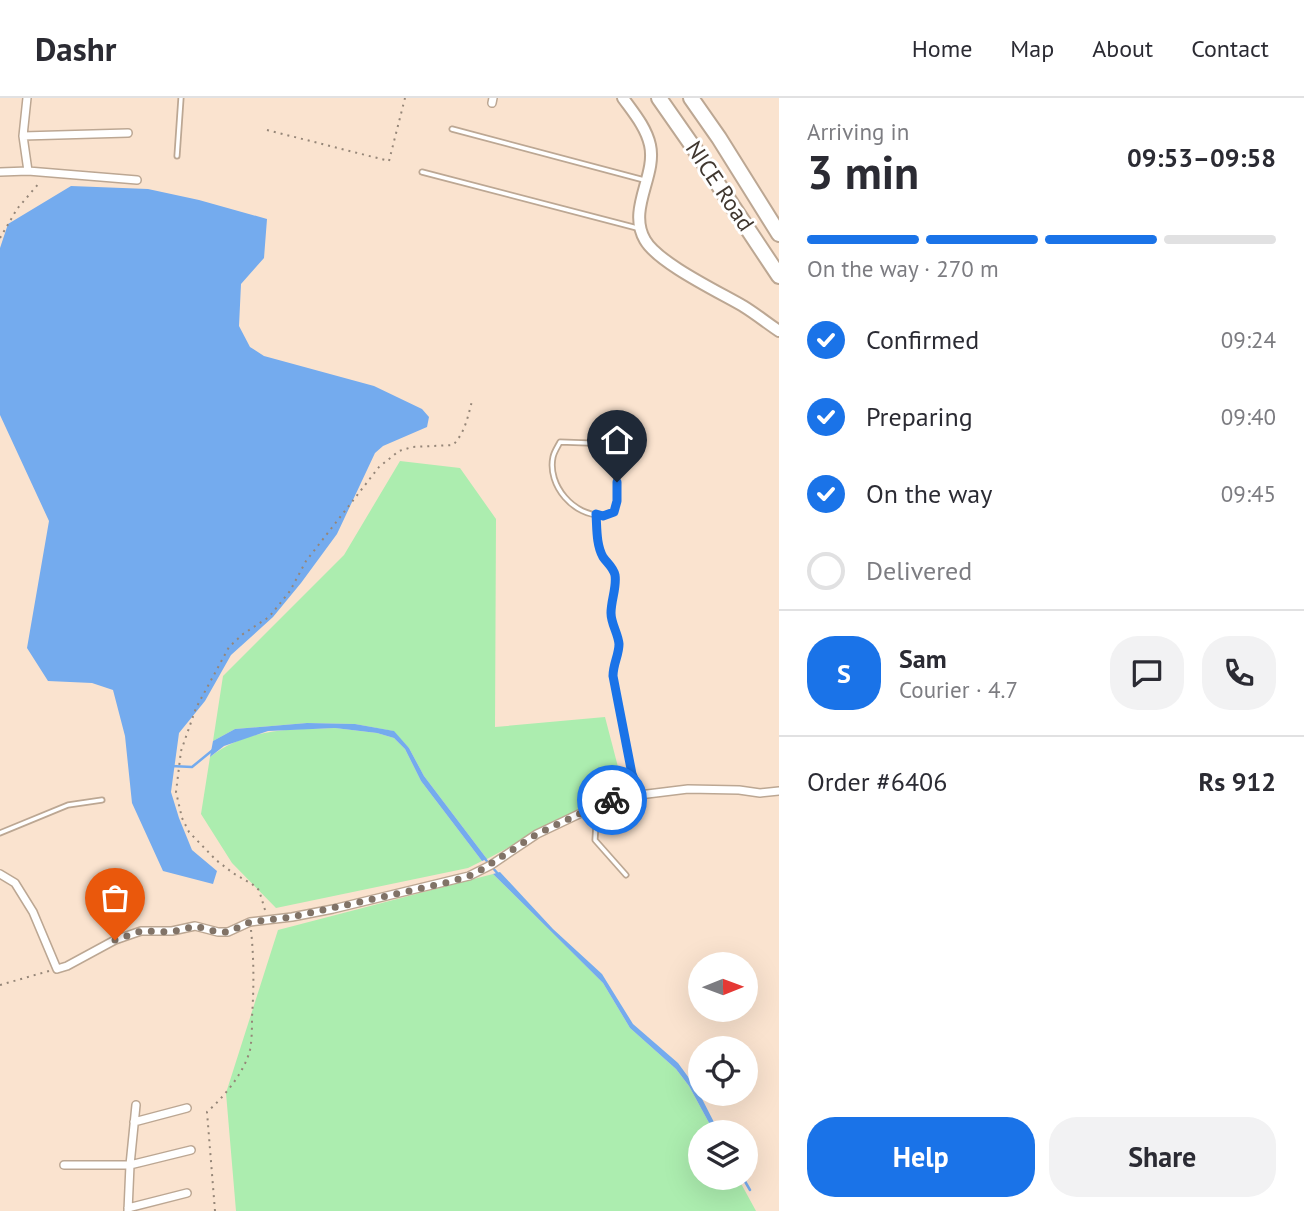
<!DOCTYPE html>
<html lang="en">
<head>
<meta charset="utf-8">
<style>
  :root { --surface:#fff; --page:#f2f2f3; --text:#2b2b33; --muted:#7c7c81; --line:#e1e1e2; --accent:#1a73e8 }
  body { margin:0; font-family:"PT Sans",sans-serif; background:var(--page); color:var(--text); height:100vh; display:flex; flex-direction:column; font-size:26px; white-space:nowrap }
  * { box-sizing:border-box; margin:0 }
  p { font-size:23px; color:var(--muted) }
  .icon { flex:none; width:38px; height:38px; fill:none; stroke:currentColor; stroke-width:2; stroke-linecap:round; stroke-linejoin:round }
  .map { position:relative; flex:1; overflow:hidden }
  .drawer { display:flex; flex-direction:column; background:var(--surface); width:525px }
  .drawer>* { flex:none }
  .needle { width:46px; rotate:89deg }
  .controls { position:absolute; left:688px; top:854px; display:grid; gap:14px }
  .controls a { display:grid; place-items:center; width:70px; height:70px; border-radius:50%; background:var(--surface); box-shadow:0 7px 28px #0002; font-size:35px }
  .pin { position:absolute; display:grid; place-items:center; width:60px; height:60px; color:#fff; margin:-72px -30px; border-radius:50% 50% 50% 0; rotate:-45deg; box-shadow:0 0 7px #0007 }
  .pin .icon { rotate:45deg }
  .courier { position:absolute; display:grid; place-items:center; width:70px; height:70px; margin:-35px; border:5px solid #1a73e8; border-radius:50%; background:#fff; color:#222; box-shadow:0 2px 9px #0007 }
  .overview em { font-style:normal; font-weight:600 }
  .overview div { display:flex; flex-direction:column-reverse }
  .overview { display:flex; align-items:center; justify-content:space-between; height:119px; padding:0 28px }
  h1 { font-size:46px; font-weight:600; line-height:52px }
  .bar { display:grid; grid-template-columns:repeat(4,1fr); gap:10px 7px; align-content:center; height:84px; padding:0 28px }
  .bar i { height:9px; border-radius:5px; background:var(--line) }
  .bar .on { background:var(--accent) }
  .bar p { grid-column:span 4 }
  .line { display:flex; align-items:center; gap:18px; padding:0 28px; border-top:2px solid var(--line) }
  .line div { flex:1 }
  .round { display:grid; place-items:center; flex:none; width:74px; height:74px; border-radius:28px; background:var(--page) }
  ol { padding:0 28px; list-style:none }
  li { display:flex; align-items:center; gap:21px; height:77px }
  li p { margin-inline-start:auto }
  li .icon { padding:7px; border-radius:50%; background:var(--accent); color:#fff; stroke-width:4 }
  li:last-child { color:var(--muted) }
  li i { width:38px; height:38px; border:4px solid var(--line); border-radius:50% }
  .action { display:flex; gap:14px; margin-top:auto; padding:14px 28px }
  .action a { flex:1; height:80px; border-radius:28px; background:var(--accent); color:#fff; font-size:28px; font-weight:600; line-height:80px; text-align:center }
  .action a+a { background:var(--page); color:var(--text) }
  header { display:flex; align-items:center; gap:42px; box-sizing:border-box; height:98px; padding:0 35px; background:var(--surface); border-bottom:2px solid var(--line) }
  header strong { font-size:33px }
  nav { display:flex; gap:38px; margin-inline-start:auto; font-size:24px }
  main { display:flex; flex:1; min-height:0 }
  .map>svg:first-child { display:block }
</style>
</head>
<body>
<header>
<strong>Dashr</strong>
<nav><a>Home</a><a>Map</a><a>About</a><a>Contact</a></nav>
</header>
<main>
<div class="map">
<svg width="779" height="1113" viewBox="0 0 779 1113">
  <rect width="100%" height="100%" fill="#fae3cf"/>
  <path fill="#acedaf" d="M400 363 460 370 496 421 495 629 605 619 623 688 487 761 424 678 409 650 393 633 355 626 307 625 235 631 213 643 223 578 344 457Z
    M335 630 377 635 394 640 405 651 421 683 482 763 468 770 276 810 232 765 201 716 210 659C250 629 288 632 335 630Z
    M493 776 603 885 630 930 676 971 689 988 714 1034H700V1080H738L756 1113H236L226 995 278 832Z"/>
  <path fill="#74abee" d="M71 88 148 91 199 102 267 121 264 160 241 186 239 228 250 249 264 258 374 288 422 311 429 319 427 329 383 348 375 355 337 436 301 485 273 519 231 557 205 603 179 635 171 694 179 720 192 752 217 773 213 786 163 773 132 705 125 638 113 592 92 585 48 583 27 550 49 423 0 317V150L8 126Z
    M307 625 355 626 394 633 409 650 424 678 487 761 482 763 421 683 405 651 394 640 377 635 335 630 268 633 224 648 210 659 213 643 235 631Z
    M500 774 553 831 602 876 633 926 678 965 697 991 719 1034H714L689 988 676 971 630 930 603 885 493 776Z"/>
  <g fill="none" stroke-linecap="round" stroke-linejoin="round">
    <path stroke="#74abee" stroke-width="2.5" d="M171 668 192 669 214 651
      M485 761 499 777
      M743 1080 750 1092"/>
    <g stroke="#bca793" stroke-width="7">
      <path id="lane" d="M452 31 644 82
        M177 58 181 0
        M422 74 637 130
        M560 344 616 346 617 403 614 414C613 414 604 417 603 417 574 419 547 387 553 359 554 354 558 348 560 344Z
        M596 416C597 429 596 447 603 459 607 466 613 469 615 477 617 489 611 502 611 515 611 526 618 535 619 546 619 557 613 566 613 578L632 676 641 696
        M597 709 595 742 626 777
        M0 735 68 707 102 702"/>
    </g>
    <g stroke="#bca793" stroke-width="10">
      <path id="street" d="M492 5 493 0
        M128 35 23 38 28 73 137 82
        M23 38 27 0
        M0 74 28 73
        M0 776 15 785 33 814 57 871 67 868 115 842 141 833H172L195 828 218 834H228L250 824 292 819 333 811 469 778 491 767 537 736 598 707 623 699 688 691 739 692 760 695 779 693
        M134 1024 187 1010
        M64 1067H130L191 1052
        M128 1110 187 1095
        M128 1113 130 1067 136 1007"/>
    </g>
    <g stroke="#bca793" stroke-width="14">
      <path id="secondary" d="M623 0C633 14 646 29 650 47 657 78 627 111 645 142 658 165 719 194 743 208 756 216 767 225 779 233"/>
    </g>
    <g stroke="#bca793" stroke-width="18">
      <path id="highway" d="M659 0 696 53 779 178
        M691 0 719 40 779 136"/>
    </g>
    <path stroke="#958678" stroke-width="2" stroke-dasharray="2 5" stroke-linecap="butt" d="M267 32 389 63 405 0
      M0 140 17 111 40 84
      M265 812 259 792 252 786 233 775 216 762 189 734 182 720 176 694 181 653 196 610 229 549 243 536 269 519 290 493 306 463 379 369 399 353 412 349 453 347C465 335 468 318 472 303
      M0 887 49 873
      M215 1113 207 1014C224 999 244 975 250 952 252 941 252 930 252 919 254 889 254 861 251 832"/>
    <use href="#lane" stroke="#fff" stroke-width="3.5"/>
    <use href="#street" stroke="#fff" stroke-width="7"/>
    <use href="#secondary" stroke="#fff" stroke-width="10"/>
    <use href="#highway" stroke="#fff" stroke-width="14"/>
  </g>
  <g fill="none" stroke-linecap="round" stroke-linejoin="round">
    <path stroke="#817367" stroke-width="7" stroke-dasharray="0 12.6" d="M115 842 141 833 172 834 195 828 218 834H228L250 824 292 819 449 784 469 778 481 772 537 736 598 707 612 702"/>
    <path stroke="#1a73e8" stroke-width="9" d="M612 702 623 699 640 696 632 676 613 578C613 566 619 557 619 546 618 535 611 526 611 515 611 502 617 489 615 477 613 469 607 465 603 459 596 447 597 429 596 416L603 418 614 414 617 403V384"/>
  </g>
  <g text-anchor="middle" stroke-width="6" stroke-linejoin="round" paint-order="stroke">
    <g font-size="23" fill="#40372f" stroke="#fff">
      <text transform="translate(720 88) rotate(56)" y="8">NICE Road</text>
    </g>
  </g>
</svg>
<div class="controls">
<a><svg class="needle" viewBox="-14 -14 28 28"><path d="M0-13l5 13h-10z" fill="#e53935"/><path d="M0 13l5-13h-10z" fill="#7c7c81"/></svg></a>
<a><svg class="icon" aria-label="locate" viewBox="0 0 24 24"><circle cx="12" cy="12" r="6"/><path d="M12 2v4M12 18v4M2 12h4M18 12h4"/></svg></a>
<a><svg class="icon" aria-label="layers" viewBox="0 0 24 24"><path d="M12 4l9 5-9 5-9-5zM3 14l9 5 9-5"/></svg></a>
</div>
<div class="pin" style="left:115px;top:842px;background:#ea580c"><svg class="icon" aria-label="bag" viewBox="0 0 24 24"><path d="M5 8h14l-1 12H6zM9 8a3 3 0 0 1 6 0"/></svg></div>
<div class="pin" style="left:617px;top:384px;background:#1f2937"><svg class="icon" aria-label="home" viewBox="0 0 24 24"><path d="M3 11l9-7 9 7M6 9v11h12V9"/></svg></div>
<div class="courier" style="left:612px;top:702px"><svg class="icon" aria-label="bike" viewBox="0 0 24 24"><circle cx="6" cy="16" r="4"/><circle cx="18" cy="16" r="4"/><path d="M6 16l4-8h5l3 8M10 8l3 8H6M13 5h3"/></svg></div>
</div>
<section class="drawer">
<div class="overview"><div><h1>3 min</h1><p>Arriving in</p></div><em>09:53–09:58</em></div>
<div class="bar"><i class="on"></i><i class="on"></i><i class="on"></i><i></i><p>On the way · 270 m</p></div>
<ol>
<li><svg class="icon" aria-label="check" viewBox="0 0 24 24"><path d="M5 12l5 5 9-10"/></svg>Confirmed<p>09:24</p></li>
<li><svg class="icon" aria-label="check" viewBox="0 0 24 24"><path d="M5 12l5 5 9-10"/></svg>Preparing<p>09:40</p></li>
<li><svg class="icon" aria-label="check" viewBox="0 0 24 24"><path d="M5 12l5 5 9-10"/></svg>On the way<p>09:45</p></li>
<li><i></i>Delivered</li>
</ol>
<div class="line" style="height:126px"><b class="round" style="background:var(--accent);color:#fff">S</b><div><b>Sam</b><p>Courier · 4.7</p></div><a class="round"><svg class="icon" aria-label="chat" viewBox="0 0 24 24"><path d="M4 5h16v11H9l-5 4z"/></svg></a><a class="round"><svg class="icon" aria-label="phone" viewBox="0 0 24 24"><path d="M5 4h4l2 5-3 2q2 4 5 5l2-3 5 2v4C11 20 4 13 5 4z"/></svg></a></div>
<div class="line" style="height:91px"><div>Order #6406</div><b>Rs 912</b></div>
<div class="action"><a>Help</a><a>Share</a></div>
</section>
</main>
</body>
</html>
